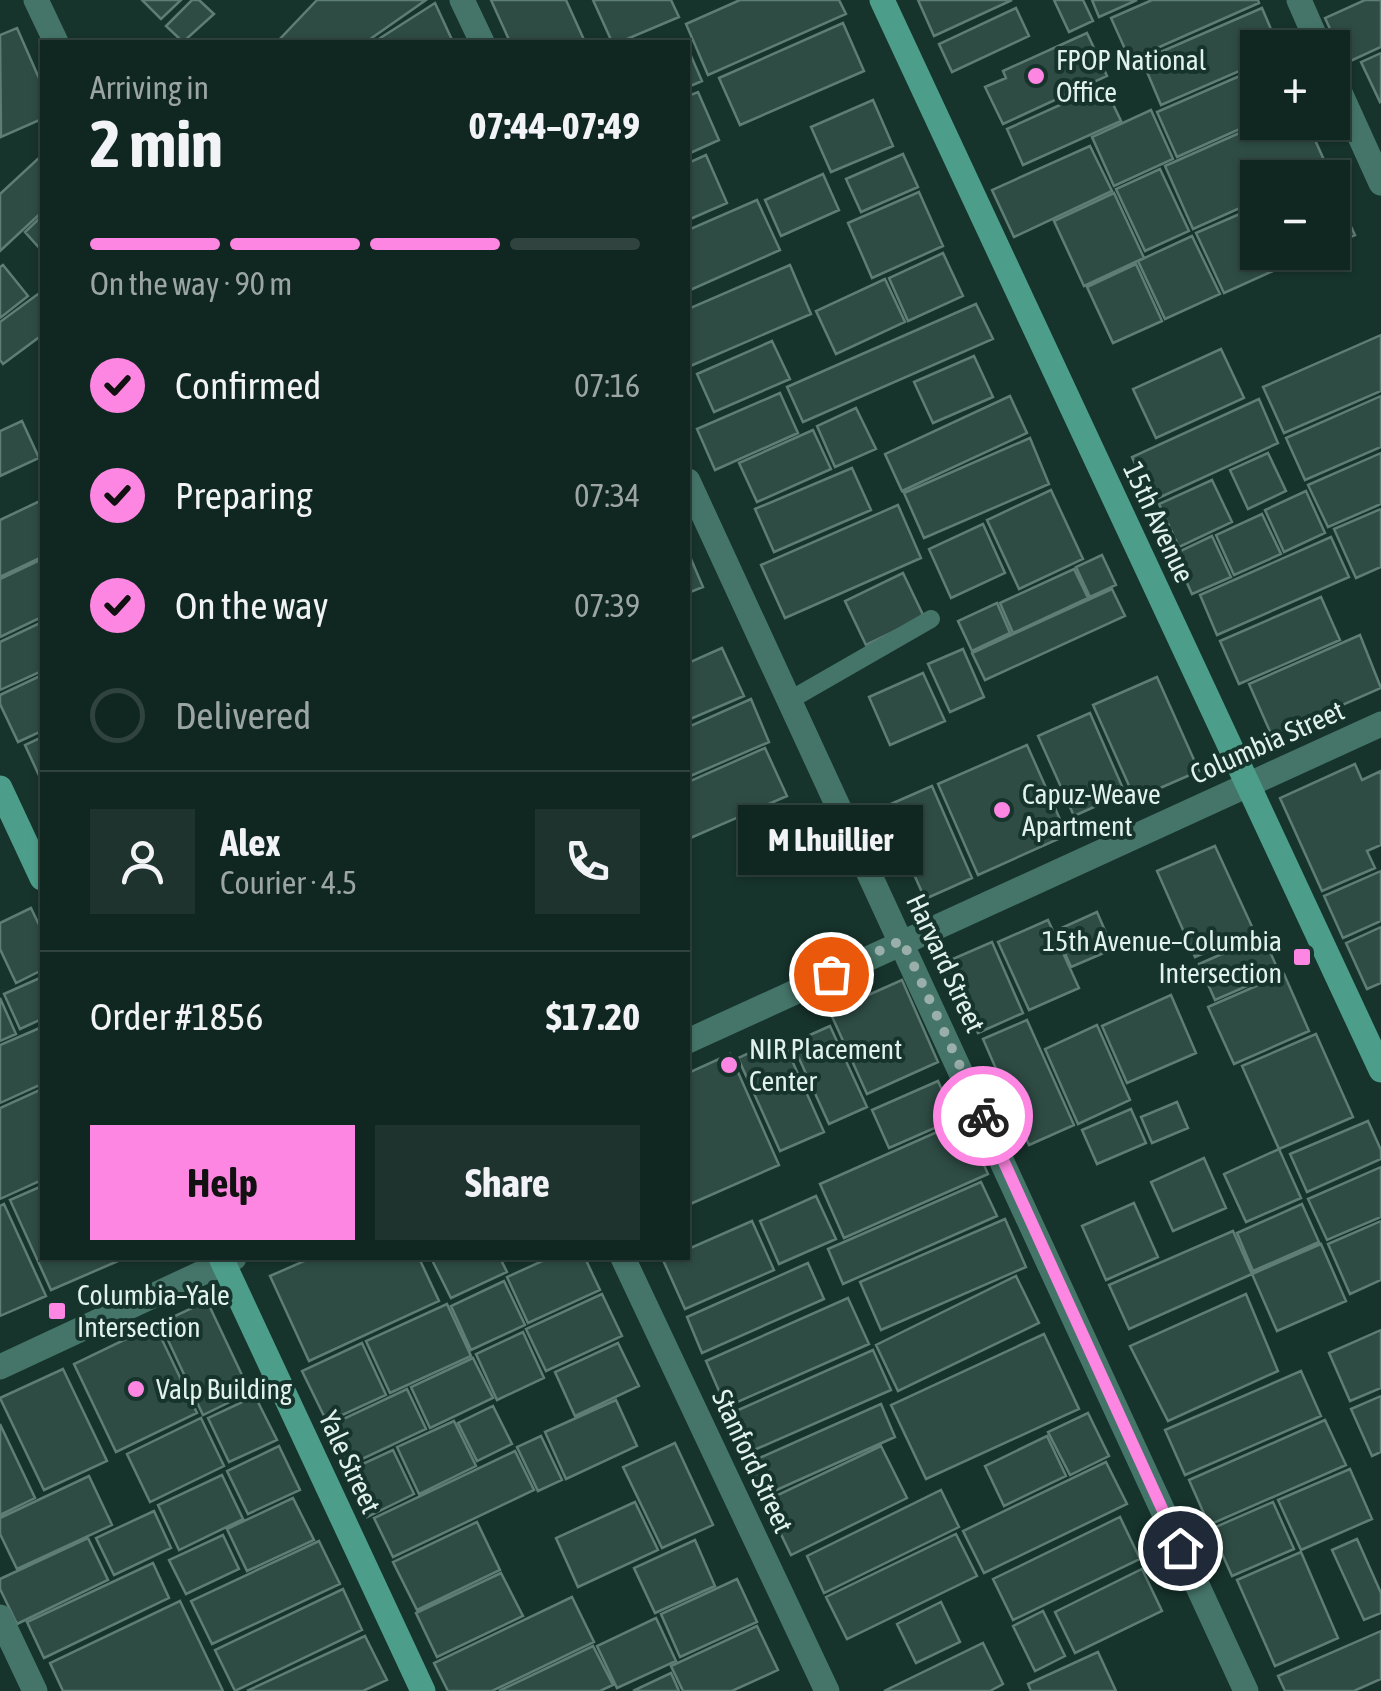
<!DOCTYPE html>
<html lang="en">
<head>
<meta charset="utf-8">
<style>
  :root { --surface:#102621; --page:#1e322e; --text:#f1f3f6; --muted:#9ca5a5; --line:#30433f; --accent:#fd86e2 }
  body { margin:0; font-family:"Asap Condensed",sans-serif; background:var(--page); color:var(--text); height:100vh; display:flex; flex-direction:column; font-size:38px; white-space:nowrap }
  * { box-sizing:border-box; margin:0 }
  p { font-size:32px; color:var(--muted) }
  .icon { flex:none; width:55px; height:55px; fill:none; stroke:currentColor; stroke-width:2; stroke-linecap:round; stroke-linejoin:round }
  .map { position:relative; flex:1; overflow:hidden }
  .sheet { position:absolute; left:40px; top:40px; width:650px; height:1220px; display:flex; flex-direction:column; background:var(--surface); border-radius:0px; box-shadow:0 2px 8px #0004,0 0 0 2px var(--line) }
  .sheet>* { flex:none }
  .buttons { position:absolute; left:1240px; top:30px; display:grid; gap:20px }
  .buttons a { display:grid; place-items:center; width:110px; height:110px; border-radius:0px; background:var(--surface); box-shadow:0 2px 8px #0004,0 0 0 2px var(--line); font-size:50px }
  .pin { position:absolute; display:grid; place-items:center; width:85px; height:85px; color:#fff; margin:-42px; border:5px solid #fff; border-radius:50%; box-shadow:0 2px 10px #0007 }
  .courier { position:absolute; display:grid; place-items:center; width:100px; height:100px; margin:-50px; border:8px solid #fd86e2; border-radius:50%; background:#fff; color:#222; box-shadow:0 2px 12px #0007 }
  .bubble { position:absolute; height:70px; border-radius:0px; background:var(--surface); box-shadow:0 2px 8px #0004,0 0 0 2px var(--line); font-size:32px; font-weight:700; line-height:70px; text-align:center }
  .headline em { font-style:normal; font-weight:700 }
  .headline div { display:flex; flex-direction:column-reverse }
  .headline { display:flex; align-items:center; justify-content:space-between; height:170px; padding:0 50px }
  h1 { font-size:65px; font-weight:700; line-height:75px }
  .bar { display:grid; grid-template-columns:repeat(4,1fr); gap:15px 10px; align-content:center; height:120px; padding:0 50px }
  .bar i { height:12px; border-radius:8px; background:var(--line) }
  .bar .selected { background:var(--accent) }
  .bar p { grid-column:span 4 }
  .line { display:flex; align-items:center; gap:25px; padding:0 50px; border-top:2px solid var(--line) }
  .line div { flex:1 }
  .round { display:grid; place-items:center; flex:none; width:105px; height:105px; border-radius:0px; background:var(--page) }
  ol { padding:0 50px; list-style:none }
  li { display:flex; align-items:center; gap:30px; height:110px }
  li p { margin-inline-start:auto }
  li .icon { padding:10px; border-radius:50%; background:var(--accent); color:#111; stroke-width:4 }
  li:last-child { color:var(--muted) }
  li i { width:55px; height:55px; border:5px solid var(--line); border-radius:50% }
  .button { display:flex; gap:20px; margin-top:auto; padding:20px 50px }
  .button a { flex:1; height:115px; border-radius:0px; background:var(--accent); color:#111; font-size:40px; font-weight:700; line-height:115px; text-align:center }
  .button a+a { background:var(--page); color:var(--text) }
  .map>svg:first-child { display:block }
</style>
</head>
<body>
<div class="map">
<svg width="1381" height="1691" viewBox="0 0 1381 1691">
  <rect width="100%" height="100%" fill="#16332c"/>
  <path fill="#2e4c44" stroke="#5e7d75" stroke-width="2.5" d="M142 0H181L161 19Z
    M192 0H199L214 14 183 42 166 26Z
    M317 0H426L366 42H277Z
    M491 0H566L585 42H510Z
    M593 0H671L679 17 620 42H612Z
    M740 0H839L846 14 708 75 686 24Z
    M918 0H1012L934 36Z
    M1054 0H1083L1093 21 1069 32Z
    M1092 0H1137L1099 17Z
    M1152 0H1258L1259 3 1130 60 1111 18Z
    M1365 0H1381V47L1346 63 1325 18Z
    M435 3 453 42H374Z
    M1016 8 1029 36 952 72 939 44Z
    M1262 8 1279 48H1258V63L1161 105 1142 60Z
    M843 23 864 71 740 125 719 78Z
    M17 28 42 85V119L1 137 0 35Z
    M1087 33 1107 76 1003 124 985 87 1006 78 1003 71Z
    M688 49 702 81 688 87Z
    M1381 53V101L1380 102 1361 62Z
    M1258 68V121L1177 157 1157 112Z
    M1104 85 1121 121 1023 165 1007 129Z
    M698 92 719 140 688 154V96Z
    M873 100 893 146 831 172 811 127Z
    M1151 110 1173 159 1114 186 1092 137Z
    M1264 122H1307L1328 169 1309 178H1258V200L1193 229 1165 166Z
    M1090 146 1112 191 1014 237 992 190Z
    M903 154 918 187 861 212 846 179Z
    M42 155V212L0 251V194Z
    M706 155 727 203 688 220V163Z
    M1160 169 1189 231 1145 251 1116 189Z
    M823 174 839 210 781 236 765 200Z
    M1332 186 1355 235 1332 245Z
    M919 192 943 246 872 278 848 223Z
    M1114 193 1144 258 1084 286 1054 221Z
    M757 200 780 250 688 291V230Z
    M1258 206V252H1315L1224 293 1196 233Z
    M42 216V251L25 232Z
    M1192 236 1220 294 1165 319 1138 261Z
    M943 253 963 296 908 321 889 278Z
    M1136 264 1162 321 1113 343 1087 287Z
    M3 265 28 296 0 318V267Z
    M790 265 811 314 688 367V309Z
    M885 279 905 322 836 354 816 311Z
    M38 294 42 301V335L3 364 0 360V322Z
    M976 304 993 339 803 422 787 387Z
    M1381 335V391L1284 433 1263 387Z
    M772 341 790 379 714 412 697 374Z
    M1221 349 1244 398 1156 438 1133 389Z
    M974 356 993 397 933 423 914 382Z
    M780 393 798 433 715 470 697 429Z
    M1010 396 1027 433 902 491 885 454Z
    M1381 396V447L1305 480 1286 438Z
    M1259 399 1278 443 1152 501 1132 457Z
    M856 408 876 449 835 467 817 426Z
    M22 421 39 458 0 476V431Z
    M813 430 831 469 757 502 739 463Z
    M1030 438 1049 484 924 538 904 493Z
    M1268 453 1286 491 1248 509 1230 470Z
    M1381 453V504L1328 527 1308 485Z
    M852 468 871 510 774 552 755 509Z
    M1212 480 1232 522 1179 547 1159 504Z
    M1051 490 1083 559 1019 589 987 520Z
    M1306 491 1325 533 1284 552 1265 510Z
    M42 500V557L0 577V520Z
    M898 505 921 558 785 618 761 565Z
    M1381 509V567L1356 578 1334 529Z
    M1262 514 1281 554 1234 575 1216 535Z
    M983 524 1005 573 951 598 929 549Z
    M1212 536 1231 577 1192 594 1174 554Z
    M1331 537 1349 577 1217 635 1200 595Z
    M688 552 703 587 688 593Z
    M1102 555 1116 585 1090 597 1076 567Z
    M42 559V617L0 637V579Z
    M1074 569 1088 598 1013 633 1000 603Z
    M903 573 924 617 866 645 845 601Z
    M1112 589 1125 616 985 680 972 653Z
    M1321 597 1340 640 1239 684 1220 641Z
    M997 603 1010 633 972 651 958 621Z
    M42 622V671L0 690V642Z
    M1360 635 1381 688 1272 736 1249 684Z
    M722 648 744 696 688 720V663Z
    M963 649 984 697 950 712 928 664Z
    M923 673 945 721 890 745 869 697Z
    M42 675V731L18 742 0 704V695Z
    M1157 677 1199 771 1135 799 1093 705Z
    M751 699 769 742 688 777V727Z
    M1090 713 1125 793 1074 816 1038 736Z
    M42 737V782L25 745Z
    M1027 745 1067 835 978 875 938 784Z
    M765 748 787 796 688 839V782Z
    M1355 764 1362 780 1381 771V845L1367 851 1375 868 1322 891 1280 798Z
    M932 786 972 878 925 899 884 807Z
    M1215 846 1254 931 1195 957 1157 871Z
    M1381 871V921L1343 938 1324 896Z
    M31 908 42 931V970L16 983 0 949V923Z
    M1097 912 1113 949 1071 967 1055 931Z
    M1048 920 1079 988 1029 1010 998 942Z
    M1381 927V983L1367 989 1346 943Z
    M1263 936 1279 972 1215 1000 1199 964Z
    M992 942 1023 1013 978 1033 946 962Z
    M1284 974 1309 1031 1234 1064 1208 1007Z
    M42 977V1019L20 1029 4 994Z
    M902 980 938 1062 867 1094 830 1012Z
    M1171 995 1196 1053 1127 1083 1102 1026Z
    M0 998 16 1034 0 1041Z
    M1027 1020 1074 1125 1029 1145 983 1039Z
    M1097 1025 1130 1100 1078 1124 1045 1049Z
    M830 1026 867 1107 829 1124 792 1043Z
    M42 1027V1084L0 1103V1045Z
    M1316 1034 1353 1117 1279 1149 1242 1066Z
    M782 1038 824 1132 780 1151 738 1058Z
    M730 1054 779 1165 688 1205V1073Z
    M938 1081 955 1119 889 1148 872 1110Z
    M42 1089V1180L0 1199V1108Z
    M1177 1102 1188 1128 1152 1143 1141 1117Z
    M1131 1109 1146 1143 1097 1164 1082 1130Z
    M964 1120 988 1174 844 1238 820 1184Z
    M1368 1121 1381 1150V1159L1307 1192 1290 1154Z
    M1279 1149 1301 1198 1246 1222 1224 1174Z
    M1204 1158 1226 1208 1173 1231 1151 1182Z
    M1381 1167V1217L1327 1240 1308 1199Z
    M981 1182 997 1216 843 1284 828 1249Z
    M42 1186V1258H125L51 1290 10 1200Z
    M816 1196 836 1239 779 1264 760 1221Z
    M1134 1203 1158 1257 1106 1280 1082 1226Z
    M4 1204 46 1296 0 1316V1206Z
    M1302 1204 1319 1242 1253 1271 1237 1233Z
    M1005 1219 1026 1267 881 1330 860 1282Z
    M752 1221 774 1270 685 1309 663 1260 688 1258V1249Z
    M1381 1221V1280L1350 1294 1328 1244Z
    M1233 1231 1252 1274 1129 1329 1109 1285Z
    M1321 1244 1346 1301 1277 1331 1252 1274Z
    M311 1258H419L439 1301 309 1361 270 1276Z
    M431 1258H500L507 1272 451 1298Z
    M549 1258H585L600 1290 528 1323 507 1277Z
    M808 1263 824 1299 702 1353 687 1317Z
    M1016 1276 1039 1323 898 1391 876 1345Z
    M504 1281 525 1325 471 1350 451 1306Z
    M602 1294 622 1336 546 1371 526 1329Z
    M1246 1294 1278 1371 1168 1421 1130 1346Z
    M848 1298 869 1344 726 1407 706 1361Z
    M207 1301 250 1392 203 1415 160 1323Z
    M447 1304 471 1356 390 1393 366 1341Z
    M155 1325 197 1413 116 1452 74 1364Z
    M1381 1330V1388L1350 1401 1329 1353Z
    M523 1332 544 1378 497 1400 476 1354Z
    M1044 1334 1079 1409 926 1479 891 1405Z
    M362 1343 386 1395 327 1422 302 1371Z
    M618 1343 639 1386 575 1416 555 1372Z
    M873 1350 891 1390 745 1454 727 1415Z
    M473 1358 493 1398 430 1428 411 1387Z
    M63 1369 107 1461 44 1490 0 1398Z
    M1301 1371 1321 1416 1185 1475 1165 1430Z
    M407 1389 426 1429 343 1468 324 1428Z
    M255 1396 277 1440 229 1462 208 1418Z
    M1381 1396V1452L1372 1456 1351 1409Z
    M616 1400 637 1446 566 1479 545 1432Z
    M881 1404 895 1437 763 1496 748 1463Z
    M493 1406 512 1444 477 1461 458 1423Z
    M1088 1413 1109 1456 1070 1475 1048 1432Z
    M201 1418 224 1466 150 1502 127 1454Z
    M1325 1420 1346 1465 1209 1525 1189 1480Z
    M454 1421 476 1466 419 1494 397 1447Z
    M0 1424 35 1498 0 1515Z
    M541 1436 562 1480 538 1491 517 1447Z
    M1047 1436 1066 1476 1004 1506 985 1466Z
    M675 1443 713 1525 662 1548 623 1467Z
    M279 1446 300 1490 248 1514 227 1471Z
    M881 1446 907 1498 791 1555 765 1501Z
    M393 1450 414 1494 367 1517 345 1472Z
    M515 1451 534 1490 393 1557 374 1518Z
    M1106 1462 1127 1504 984 1573 963 1531Z
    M1350 1469 1372 1519 1301 1550 1278 1500Z
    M222 1475 243 1519 179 1550 158 1505Z
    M89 1476 112 1525 17 1569 0 1534V1518Z
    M941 1490 959 1527 824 1593 807 1556Z
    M293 1498 314 1540 247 1571 227 1529Z
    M635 1502 658 1550 578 1587 556 1538Z
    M1273 1502 1294 1549 1232 1576 1211 1529Z
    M154 1511 171 1548 114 1575 96 1538Z
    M1120 1517 1140 1559 1013 1620 993 1579Z
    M477 1522 500 1570 417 1610 393 1562Z
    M956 1534 977 1576 847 1639 826 1597Z
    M223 1535 239 1569 186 1594 169 1560Z
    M88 1538 108 1580 17 1624 0 1589V1579Z
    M1357 1539 1381 1593V1613L1364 1620 1332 1550Z
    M695 1540 715 1586 655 1613 634 1568Z
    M319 1541 340 1584 212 1644 191 1601Z
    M1301 1552 1338 1638 1275 1666 1237 1580Z
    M153 1563 169 1598 44 1658 27 1622Z
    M1142 1569 1162 1611 1075 1653 1055 1612Z
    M501 1573 523 1616 437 1657 416 1613Z
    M737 1579 757 1622 680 1657 661 1614Z
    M343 1589 362 1630 235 1691 215 1650Z
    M572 1597 594 1642 492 1691H448L434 1663Z
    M180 1601 223 1691H63L50 1663Z
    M941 1602 960 1642 916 1663 897 1624Z
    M1043 1611 1065 1656 1035 1671 1013 1626Z
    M656 1618 676 1661 617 1688 597 1646Z
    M757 1626 778 1670 732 1691H683L671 1666Z
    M1381 1631V1679L1354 1691H1285L1278 1676Z
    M365 1636 387 1680 363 1691H247Z
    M983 1643 1003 1684 990 1691H884Z
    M593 1646 613 1685 600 1691H499Z
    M1098 1652 1116 1691H1031L1028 1684Z
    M671 1673 679 1691H633Z"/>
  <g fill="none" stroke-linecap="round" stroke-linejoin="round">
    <path stroke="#457569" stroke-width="18" d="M790 700 931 619"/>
    <path stroke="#457569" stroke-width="25" d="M36 0 56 42
      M462 0 482 42
      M1299 0 1320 48
      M1332 75 1381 183
      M688 481 1246 1691
      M688 1041 1381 724
      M623 1258 827 1691
      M0 1367 234 1258
      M0 1617 35 1691"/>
    <path stroke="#4c9e8b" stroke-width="25" d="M882 0 1381 1070
      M0 788 42 878
      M221 1258 423 1691"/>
  </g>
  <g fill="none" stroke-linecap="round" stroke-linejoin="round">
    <path stroke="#9aafa9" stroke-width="10" stroke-dasharray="0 18" d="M831 974 902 940 983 1116"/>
    <path stroke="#fd86e2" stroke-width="12" d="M983 1116 1180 1548"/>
  </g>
  <g fill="#fd86e2" stroke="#16332c" stroke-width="4">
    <circle cx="1036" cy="76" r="10"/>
    <circle cx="1002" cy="810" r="10"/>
    <rect x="1292" y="947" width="20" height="20" rx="5"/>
    <circle cx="729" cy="1065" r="10"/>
    <rect x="47" y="1301" width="20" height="20" rx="5"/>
    <circle cx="136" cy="1389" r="10"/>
  </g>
  <g text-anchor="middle" stroke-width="8" stroke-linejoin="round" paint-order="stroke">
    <g font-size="28" fill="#e1f2ed" stroke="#16332c" text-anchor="start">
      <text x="1056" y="70">FPOP National<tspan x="1056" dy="32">Office</tspan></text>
      <text x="1022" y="804">Capuz-Weave<tspan x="1022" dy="32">Apartment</tspan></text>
      <text x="1282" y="951" text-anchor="end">15th Avenue–Columbia<tspan x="1282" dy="32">Intersection</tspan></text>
      <text x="749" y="1059">NIR Placement<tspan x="749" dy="32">Center</tspan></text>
      <text x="77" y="1305">Columbia–Yale<tspan x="77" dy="32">Intersection</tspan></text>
      <text x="156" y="1399">Valp Building</text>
    </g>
    <g font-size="28" fill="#e1f2ed" stroke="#16332c">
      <text transform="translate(1159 522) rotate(65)" y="10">15th Avenue</text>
      <text transform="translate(1267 742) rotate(-24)" y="10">Columbia Street</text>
      <text transform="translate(946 963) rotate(65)" y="10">Harvard Street</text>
      <text transform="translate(753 1461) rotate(65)" y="10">Stanford Street</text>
      <text transform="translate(350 1462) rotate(65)" y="10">Yale Street</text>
    </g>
  </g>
</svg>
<div class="buttons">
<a>+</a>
<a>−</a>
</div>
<div class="pin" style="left:831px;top:974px;background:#ea580c"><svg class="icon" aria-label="bag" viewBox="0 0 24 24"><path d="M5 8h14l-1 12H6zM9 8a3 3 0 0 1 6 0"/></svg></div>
<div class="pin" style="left:1180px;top:1548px;background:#1f2937"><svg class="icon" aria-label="home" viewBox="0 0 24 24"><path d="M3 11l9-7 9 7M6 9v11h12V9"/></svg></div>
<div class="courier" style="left:983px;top:1116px"><svg class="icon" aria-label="bike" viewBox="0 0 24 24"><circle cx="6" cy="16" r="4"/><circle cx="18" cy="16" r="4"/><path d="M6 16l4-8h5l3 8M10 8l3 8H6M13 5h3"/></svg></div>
<div class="bubble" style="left:738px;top:805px;width:185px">M Lhuillier</div>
<section class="sheet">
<div class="headline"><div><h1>2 min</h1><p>Arriving in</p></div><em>07:44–07:49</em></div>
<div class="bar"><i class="selected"></i><i class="selected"></i><i class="selected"></i><i></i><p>On the way · 90 m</p></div>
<ol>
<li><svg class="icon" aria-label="check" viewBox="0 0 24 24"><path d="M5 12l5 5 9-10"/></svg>Confirmed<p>07:16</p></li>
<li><svg class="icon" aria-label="check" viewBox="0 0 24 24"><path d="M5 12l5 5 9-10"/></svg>Preparing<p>07:34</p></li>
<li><svg class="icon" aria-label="check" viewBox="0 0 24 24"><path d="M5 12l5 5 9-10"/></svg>On the way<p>07:39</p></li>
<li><i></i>Delivered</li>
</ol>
<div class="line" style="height:180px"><a class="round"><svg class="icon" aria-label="person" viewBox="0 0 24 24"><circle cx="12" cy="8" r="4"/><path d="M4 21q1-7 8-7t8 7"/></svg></a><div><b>Alex</b><p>Courier · 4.5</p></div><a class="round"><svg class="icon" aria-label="phone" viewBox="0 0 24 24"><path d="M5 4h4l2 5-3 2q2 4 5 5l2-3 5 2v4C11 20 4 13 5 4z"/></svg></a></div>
<div class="line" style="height:130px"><div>Order #1856</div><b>$17.20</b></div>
<div class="button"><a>Help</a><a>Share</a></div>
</section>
</div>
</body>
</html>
